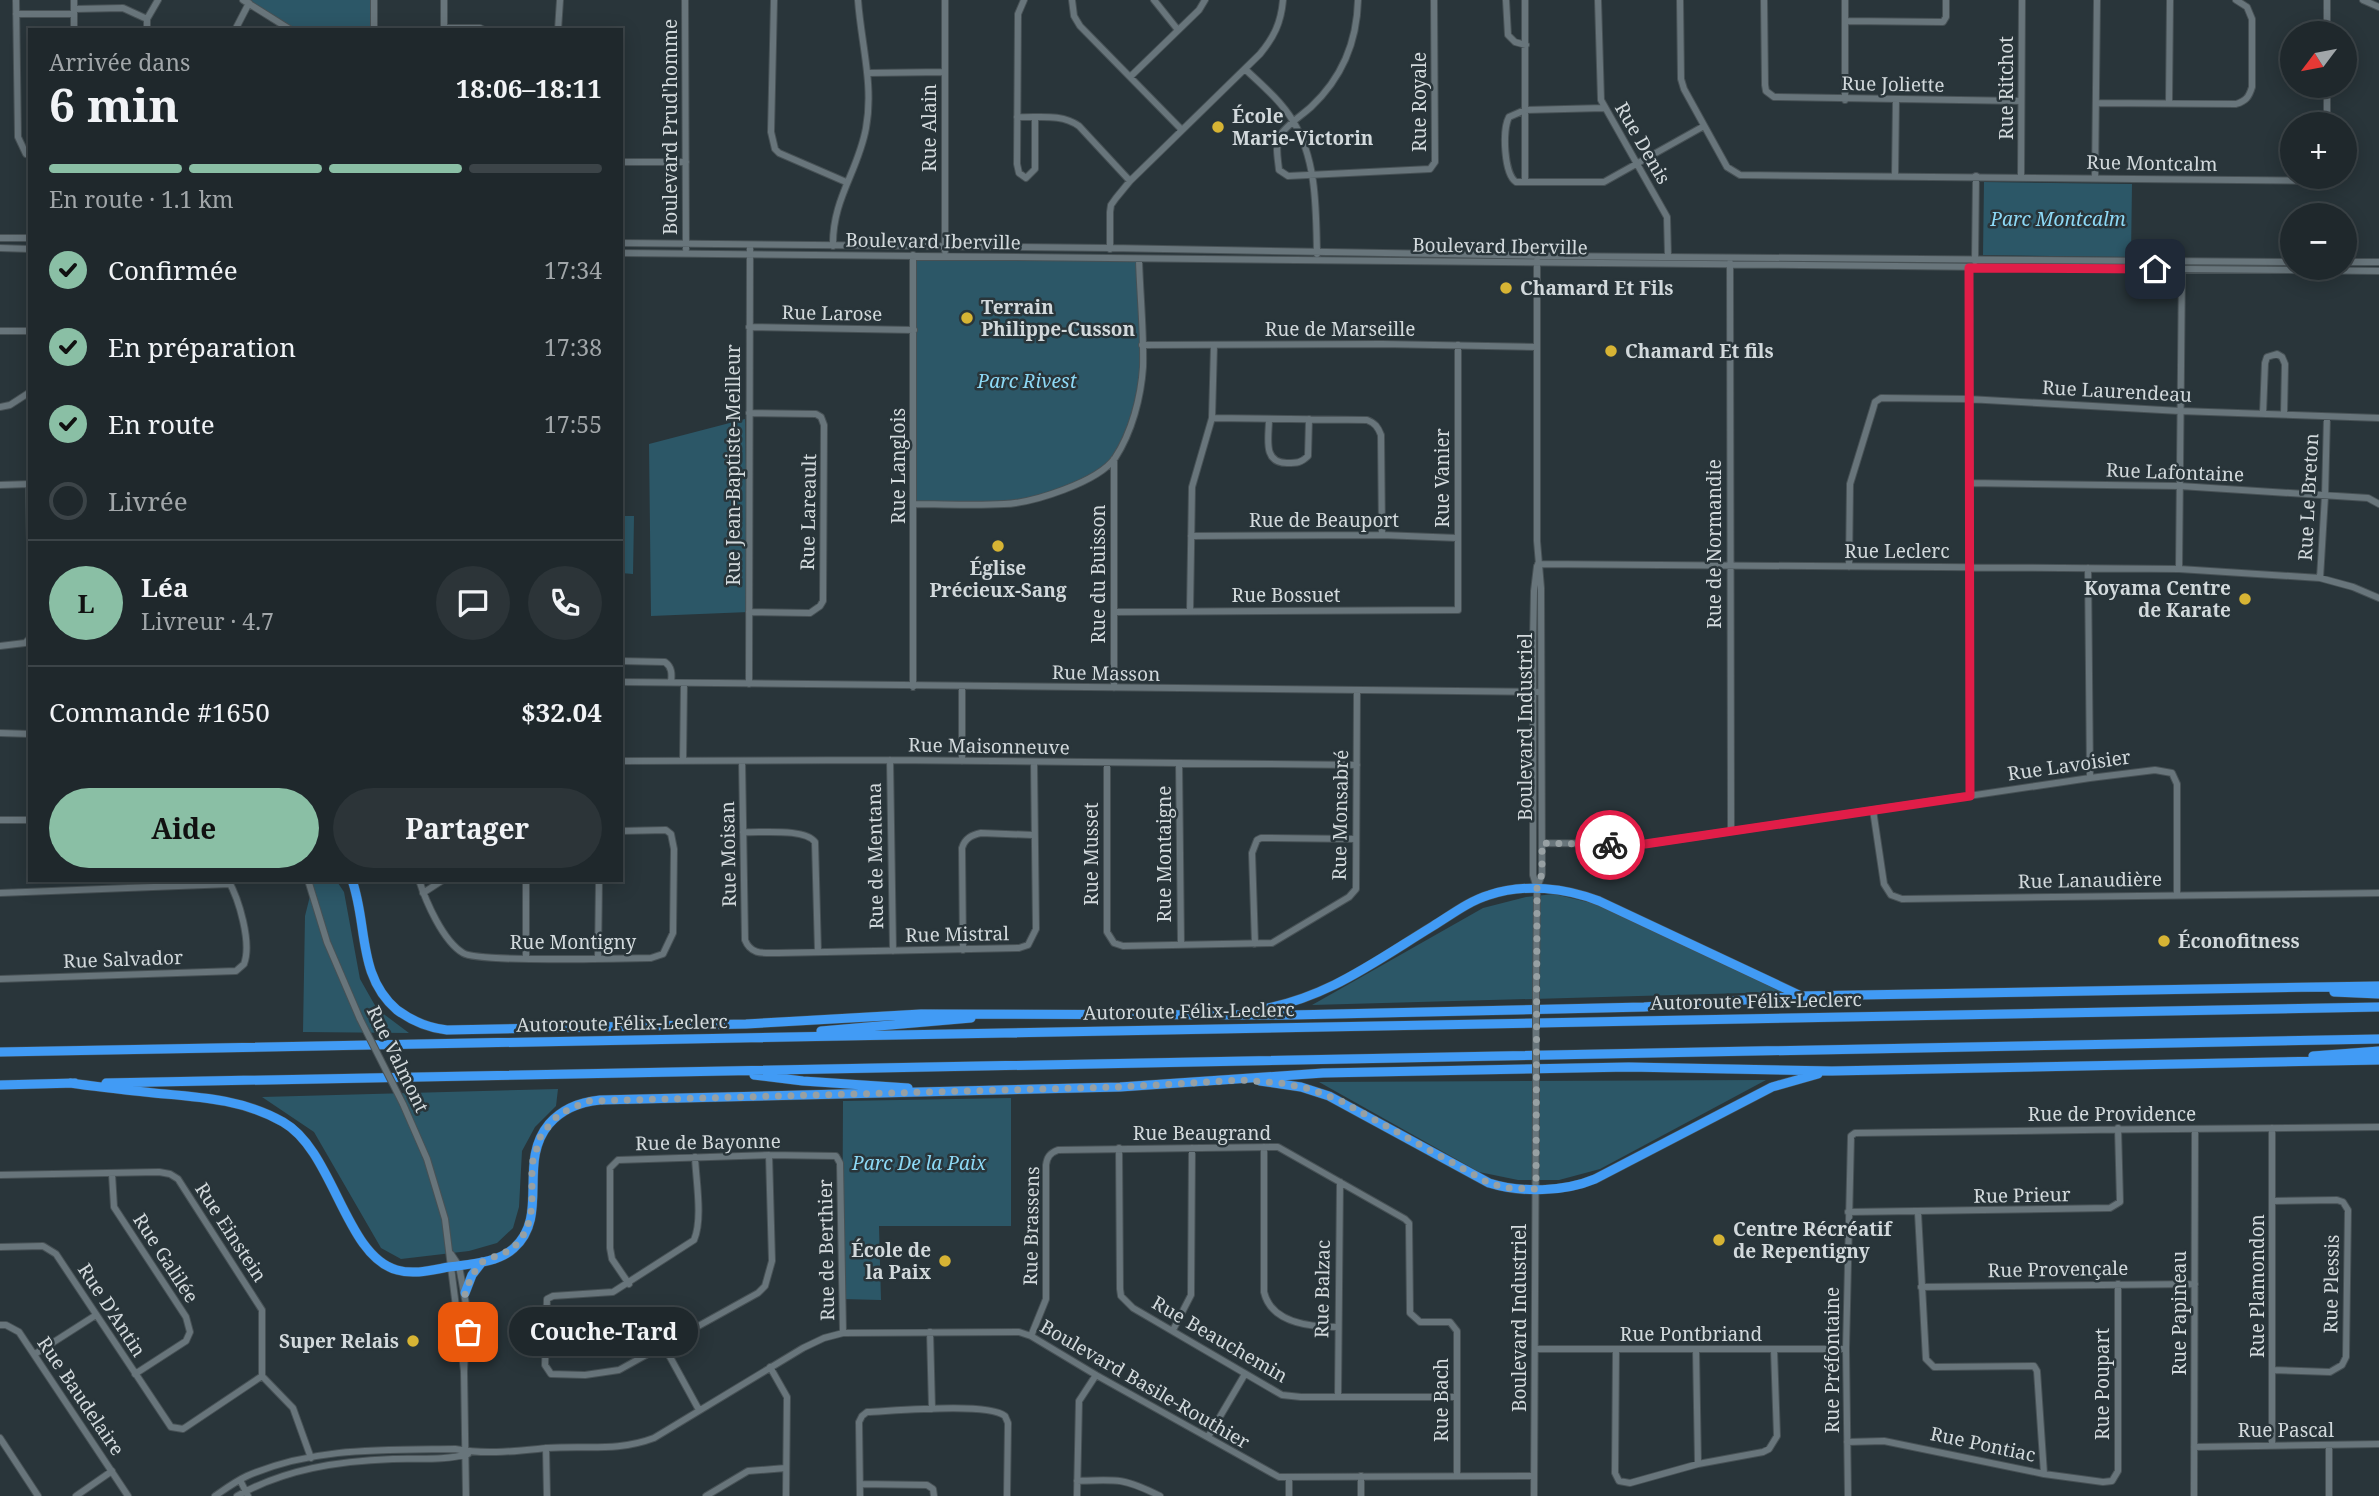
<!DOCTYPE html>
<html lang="fr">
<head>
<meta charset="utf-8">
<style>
  :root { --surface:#1f282c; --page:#2c3438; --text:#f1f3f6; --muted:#a1a6a9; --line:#3c4448; --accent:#8abfa5 }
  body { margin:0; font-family:"Noto Serif",serif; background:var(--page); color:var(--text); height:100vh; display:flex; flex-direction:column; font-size:26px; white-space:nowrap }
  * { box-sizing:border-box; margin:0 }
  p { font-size:23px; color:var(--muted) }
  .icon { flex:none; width:38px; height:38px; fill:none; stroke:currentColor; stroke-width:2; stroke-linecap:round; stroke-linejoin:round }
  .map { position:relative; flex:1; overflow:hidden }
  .sheet { position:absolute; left:28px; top:28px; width:595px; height:854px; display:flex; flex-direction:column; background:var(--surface); border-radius:0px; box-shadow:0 4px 18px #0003,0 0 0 2px var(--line) }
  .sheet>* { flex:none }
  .needle { width:46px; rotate:238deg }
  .fabs { position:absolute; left:2280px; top:21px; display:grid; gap:14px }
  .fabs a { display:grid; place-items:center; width:77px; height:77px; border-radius:50%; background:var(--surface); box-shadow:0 4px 18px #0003,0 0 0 2px var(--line); font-size:35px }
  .pin { position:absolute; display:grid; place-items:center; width:60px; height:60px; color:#fff; margin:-30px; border-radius:14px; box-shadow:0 4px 10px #0006 }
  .courier { position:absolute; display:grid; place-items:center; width:70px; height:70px; margin:-35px; border:5px solid #e11d48; border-radius:50%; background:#fff; color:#222; box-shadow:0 2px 9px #0007 }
  .bubble { position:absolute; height:49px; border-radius:24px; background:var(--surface); box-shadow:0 4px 18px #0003,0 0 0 2px var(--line); font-size:23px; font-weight:700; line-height:49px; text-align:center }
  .summary em { font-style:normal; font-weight:700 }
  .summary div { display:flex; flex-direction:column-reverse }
  .summary { display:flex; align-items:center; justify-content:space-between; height:119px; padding:0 21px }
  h1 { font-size:46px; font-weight:700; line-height:52px }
  .bar { display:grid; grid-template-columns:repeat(4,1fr); gap:10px 7px; align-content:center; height:84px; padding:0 21px }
  .bar i { height:9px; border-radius:5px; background:var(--line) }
  .bar .selected { background:var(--accent) }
  .bar p { grid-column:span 4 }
  .line { display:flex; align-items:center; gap:18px; padding:0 21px; border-top:2px solid var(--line) }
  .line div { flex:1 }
  .round { display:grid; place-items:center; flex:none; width:74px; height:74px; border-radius:37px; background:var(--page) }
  ol { padding:0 21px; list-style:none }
  li { display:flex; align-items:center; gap:21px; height:77px }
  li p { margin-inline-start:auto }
  li .icon { padding:7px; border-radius:50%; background:var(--accent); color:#111; stroke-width:4 }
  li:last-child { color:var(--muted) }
  li i { width:38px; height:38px; border:4px solid var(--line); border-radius:50% }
  .cta { display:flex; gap:14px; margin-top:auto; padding:14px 21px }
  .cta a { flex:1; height:80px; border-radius:42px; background:var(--accent); color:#111; font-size:28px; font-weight:700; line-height:80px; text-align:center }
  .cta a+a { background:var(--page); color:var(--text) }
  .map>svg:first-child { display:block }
</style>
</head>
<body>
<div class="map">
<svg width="2379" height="1496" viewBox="0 0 2379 1496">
  <rect width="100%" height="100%" fill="#29353a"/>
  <path fill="#2c5767" d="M243 0H374V30H291Z
    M1984 182 2132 184 2131 257 1983 255Z
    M913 256 1139 260 1142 368 1137 406 1119 450 1104 466 1074 486 1008 504H913Z
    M745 419 749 612 651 616 649 444Z
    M621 516H634L633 574 621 573Z
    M314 880H336L344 892 360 979 377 1009 409 1033 303 1032 305 916Z
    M1554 894 1596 904 1782 992 1312 1005 1483 908 1526 897Z
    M1766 1080 1600 1169 1559 1180H1518L1479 1172 1319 1082Z
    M558 1089 556 1106 535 1127 522 1151 519 1207 513 1228 497 1243 469 1251 401 1259 381 1248 314 1132 262 1097Z
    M1011 1098V1226H879L881 1300 842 1299 843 1101Z"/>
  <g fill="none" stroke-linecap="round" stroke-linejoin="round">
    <g stroke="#475155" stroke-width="8">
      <path id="minor" d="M16 0 18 137 26 154 30 155
        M243 0 291 30
        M374 0V30
        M685 0 686 249
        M774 0 771 132 775 149 779 153 846 182
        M945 0V251
        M1024 0 1018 14 1017 164 1019 173 1026 178 1035 169V118
        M1072 0 1074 16 1080 26 1182 130
        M1154 0 1178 30
        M1358 0C1357 42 1342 78 1311 107 1301 116 1285 126 1279 137 1275 147 1278 159 1279 170L1288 176 1430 169 1435 162 1434 0
        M1506 0 1508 35 1515 42 1526 45
        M1598 0 1601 100 1667 217 1668 256
        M1680 0 1681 79 1684 89 1727 167 1740 175 2327 181V177
        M1764 0 1765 85 1766 91 1774 97 2021 101
        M2363 0 2379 7
        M74 9 123 8 147 19
        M16 14H74
        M1845 21 1943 22 1946 17V0
        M444 28H480L484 30
        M74 30V0
        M147 30V19L158 0
        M235 30 249 3
        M444 30V0
        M558 30 560 0
        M2327 33V0
        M1245 69C1262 85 1281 101 1293 121 1317 160 1316 210 1317 254
        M868 73 945 72
        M1130 77 1199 10 1205 0
        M1845 100V0
        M2096 103 2236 104C2246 101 2249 97 2252 87V19L2247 7 2236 0
        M2169 103 2170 0
        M1604 108 1525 110 1509 117C1502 130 1504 174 1516 182H1604L1704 126
        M1017 117C1038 118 1061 113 1079 126L1130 181
        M2327 124V86
        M621 162H686
        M1895 176 1896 100
        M2021 177 2022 0
        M2095 178 2097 0
        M1525 182V0
        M0 238H30
        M621 243 1110 248 1547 256 2292 262
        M833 246C832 199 858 172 866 128 874 85 861 43 858 0
        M0 248 30 249
        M1110 249V212L1111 205 1116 198 1130 181 1260 54C1274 37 1281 23 1283 0
        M621 253C1207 260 1793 266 2379 271
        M913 255V687
        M1975 261 1976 176
        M2345 262H2379
        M1730 263 1731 831
        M1969 268 1970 796
        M749 327 914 330
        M0 331H30
        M1142 345 1382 344 1537 347
        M0 407 10 405 30 392
        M2263 413 2265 363 2267 357 2277 354 2282 357 2285 364 2284 414
        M1212 418 1367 420C1375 423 1378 427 1381 435L1382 535
        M1269 419C1269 437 1262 463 1287 463 1297 463 1301 463 1308 456L1309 419
        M1969 483 2180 486 2368 498 2379 504
        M29 484 30 543
        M0 485 30 484
        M913 504C944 504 974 506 1004 504 1033 503 1098 482 1115 458 1132 432 1141 397 1143 367 1144 332 1140 295 1139 260
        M1191 536 1382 535 1458 538
        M1538 564 2179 569 2320 578 2353 587 2379 598
        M1849 567 1850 484 1873 409 1875 402 1881 398 1968 399 2180 411 2379 418
        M2088 568 2090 778
        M2179 569 2182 266
        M2320 578 2325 496 2327 417
        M1190 611 1192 487 1212 418 1214 345
        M749 612 810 613 820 606 823 601 824 425 821 417 816 414 749 413
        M1114 612 1458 610V345
        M0 646 25 643 30 638
        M621 661 665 662C672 667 672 674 671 682
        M621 682 1541 692
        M749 684 750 246
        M962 686V761
        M1114 688V459
        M0 733 30 734
        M890 760 893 951
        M621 761 890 760 1357 765
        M683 761 684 683
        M742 761 745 940C751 955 763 953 778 953L1019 948 1028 945 1036 929 1034 763
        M1107 763V932L1114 943 1123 946 1272 943 1349 897 1356 889 1357 691
        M1179 763 1181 945
        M1873 810 1884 884 1891 895 1902 899 2379 893
        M0 820H30
        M743 832C761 833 805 828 815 842L818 952
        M1542 843 1645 844 2090 778 2155 770 2172 773 2177 784V894
        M308 880 327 942 360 1019
        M419 880C426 902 443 941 463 953 479 963 622 958 651 958L663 954 673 933 674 849 671 834 666 830 621 831
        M526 880V958
        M1537 888 1542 874 1541 588 1537 541V261
        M0 893 230 884
        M423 893 443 880
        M1255 944 1252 853 1257 840 1261 838 1356 839
        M963 950 962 848C965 838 972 835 981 833L1033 835
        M598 958 599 880
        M0 979 236 971 244 964C252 943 239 899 228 880
        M1536 990 1537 888 1533 875V642L1534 591 1537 566
        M403 1104 427 1159 445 1219 464 1371
        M2272 1128V1445
        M1264 1147V1292C1271 1323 1310 1327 1337 1327
        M1119 1148 1120 1289 1121 1296 1133 1308 1282 1395 1301 1397H1456
        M695 1157C696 1181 703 1219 694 1240L613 1292 553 1296 547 1299 545 1365 551 1374 585 1375 619 1370 758 1293 765 1286 772 1261 769 1155
        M112 1174 114 1207 186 1317 190 1332 186 1341 135 1374
        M0 1175 159 1172 170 1174 178 1179 262 1310V1376L183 1429 171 1427 56 1254 43 1246 0 1247
        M1848 1212 2110 1208 2120 1202 2118 1128
        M1918 1213 1926 1359 1934 1367 2034 1366 2037 1371 2044 1474
        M451 1254 459 1266 467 1310 464 1371 466 1496
        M629 1284 612 1259 610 1248V1168L618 1160 769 1155 836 1156 840 1163 843 1333
        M1921 1287 2195 1284
        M0 1325H6L19 1332 128 1496
        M1173 1330 1191 1295 1192 1148
        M930 1332 932 1409
        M1031 1336 1046 1299V1165C1047 1157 1050 1153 1058 1150L1278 1147 1405 1219 1409 1223 1410 1313 1420 1322H1450L1457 1331V1476
        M664 1346 699 1410
        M1536 1349H1846
        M1616 1349 1615 1473 1619 1481 1630 1483 1698 1464 1763 1452 1769 1449 1777 1436 1774 1350
        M1696 1350 1698 1464
        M35 1354 96 1315
        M770 1367 787 1397 786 1496
        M2272 1370 2330 1372 2342 1365 2346 1357 2348 1210 2343 1202 2337 1200 2273 1201
        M262 1376 293 1408 311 1458
        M1338 1397 1340 1182
        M1208 1437 1245 1374
        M0 1438 38 1496
        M1847 1442 1884 1441 2044 1474 2103 1482 2112 1481 2118 1471V1284
        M2194 1447 2379 1444
        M546 1448 547 1496
        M1289 1478V1496
        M240 1480 248 1496
        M1077 1481C1117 1479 1124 1478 1160 1496
        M860 1484 927 1485 933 1489 934 1496
        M76 1496 112 1471
        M215 1496C225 1489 236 1481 247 1476 313 1447 384 1450 455 1449 486 1455 516 1451 547 1448 586 1445 617 1452 654 1438L803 1348 824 1338 843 1333 1019 1332 1031 1336 1096 1375 1279 1477 1534 1476
        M237 1496C285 1469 338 1461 393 1459 417 1458 444 1461 468 1454
        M706 1496 748 1471 786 1468
        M860 1496 859 1422 862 1416 867 1412C893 1411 988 1402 1005 1416L1008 1423 1007 1496
        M1077 1496 1079 1401 1096 1375
        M1361 1496V1476
        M1534 1496 1536 1088
        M1848 1496 1846 1349 1851 1136 1855 1133C2030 1130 2204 1129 2379 1127
        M2194 1496 2195 1130
        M2329 1496V1445"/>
    </g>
    <g stroke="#475155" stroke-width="10">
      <path id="highway" d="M352 880C368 925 357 976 397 1010 412 1021 428 1028 447 1030L746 1024 921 1014 1291 1015 1644 1007 1800 996 2379 986
        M2334 992 2379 994
        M1257 1010C1326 999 1374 962 1433 926 1451 915 1469 901 1489 895 1524 883 1566 888 1599 901L1799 995
        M821 1031 971 1018
        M0 1052 2379 1007
        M2313 1056 2379 1051
        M754 1075 803 1081 908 1088
        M1260 1081 1301 1087 1329 1096 1489 1183C1521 1193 1564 1192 1595 1179L1772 1087 1818 1074
        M70 1083C98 1087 126 1090 154 1093 199 1097 243 1099 283 1122 334 1151 345 1256 397 1270 414 1275 432 1270 449 1267 470 1264 498 1263 514 1248 550 1216 517 1162 549 1124 562 1109 580 1102 600 1100L1120 1087 1323 1073 1629 1067 1832 1071 2379 1060
        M106 1083 2379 1039
        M0 1085 75 1083
        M465 1293 472 1275 482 1262"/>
    </g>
    <use href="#minor" stroke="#68757b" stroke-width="6"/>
    <use href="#highway" stroke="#419bf5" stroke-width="9"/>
    <g stroke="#475155" stroke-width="8" stroke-linecap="butt">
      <path id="minor-bridge" d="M1536 990V1088
        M360 1019 403 1104"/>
    </g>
    <use href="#minor-bridge" stroke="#68757b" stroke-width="6"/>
  </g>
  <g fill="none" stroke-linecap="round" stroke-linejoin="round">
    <path stroke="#97a0a3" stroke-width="7" stroke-dasharray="0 12.6" d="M468 1332 465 1293 472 1275 482 1262 513 1249 527 1230 532 1207V1164L541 1135 559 1114 588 1101 1120 1087 1240 1080 1281 1083 1310 1089 1339 1100 1489 1183 1507 1188 1536 1189 1537 898V888L1542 874V843L1610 845"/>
    <path stroke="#e11d48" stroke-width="9" d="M1610 845 1645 844 1970 796 1969 268 2155 269"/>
  </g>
  <g fill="#d7b434" stroke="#29353a" stroke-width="2.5">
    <circle cx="1218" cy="127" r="7"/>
    <circle cx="1506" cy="288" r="7"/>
    <circle cx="967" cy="318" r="7"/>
    <circle cx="1611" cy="351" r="7"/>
    <circle cx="998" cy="546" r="7"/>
    <circle cx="2245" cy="599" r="7"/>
    <circle cx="2164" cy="941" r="7"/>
    <circle cx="1719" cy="1240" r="7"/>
    <circle cx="945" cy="1261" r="7"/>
    <circle cx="413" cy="1341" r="7"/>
  </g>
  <g text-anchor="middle" stroke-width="5" stroke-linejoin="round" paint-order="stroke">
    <g font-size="19" fill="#d2d9dc" stroke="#29353a">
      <text transform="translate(1893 84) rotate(1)" y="7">Rue Joliette</text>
      <text transform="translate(2006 88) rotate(-90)" y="7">Rue Ritchot</text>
      <text transform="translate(1419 102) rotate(-90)" y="7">Rue Royale</text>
      <text transform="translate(670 127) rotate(-90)" y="7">Boulevard Prud'homme</text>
      <text transform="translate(929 128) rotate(-90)" y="7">Rue Alain</text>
      <text transform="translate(1643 143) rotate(60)" y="7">Rue Denis</text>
      <text transform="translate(2152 163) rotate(1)" y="7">Rue Montcalm</text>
      <text transform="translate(933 241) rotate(1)" y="7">Boulevard Iberville</text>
      <text transform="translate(1500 246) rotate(1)" y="7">Boulevard Iberville</text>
      <text transform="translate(832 313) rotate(1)" y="7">Rue Larose</text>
      <text x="1340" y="336">Rue de Marseille</text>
      <text transform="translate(2117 391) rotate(3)" y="7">Rue Laurendeau</text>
      <text transform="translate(733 465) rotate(-90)" y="7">Rue Jean-Baptiste-Meilleur</text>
      <text transform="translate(898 466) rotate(-90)" y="7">Rue Langlois</text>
      <text transform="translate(2175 472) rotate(2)" y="7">Rue Lafontaine</text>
      <text transform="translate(1442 478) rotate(-90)" y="7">Rue Vanier</text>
      <text transform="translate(2308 497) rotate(-87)" y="7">Rue Le Breton</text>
      <text transform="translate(808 512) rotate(-89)" y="7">Rue Lareault</text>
      <text x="1324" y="527">Rue de Beauport</text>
      <text transform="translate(1714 544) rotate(-90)" y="7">Rue de Normandie</text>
      <text x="1897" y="558">Rue Leclerc</text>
      <text transform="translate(1098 574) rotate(-90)" y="7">Rue du Buisson</text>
      <text x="1286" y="602">Rue Bossuet</text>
      <text transform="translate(1106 673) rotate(1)" y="7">Rue Masson</text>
      <text transform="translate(1525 727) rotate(-90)" y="7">Boulevard Industriel</text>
      <text transform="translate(989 746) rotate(1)" y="7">Rue Maisonneuve</text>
      <text transform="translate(2069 765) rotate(-8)" y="7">Rue Lavoisier</text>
      <text transform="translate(1340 815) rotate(-89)" y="7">Rue Monsabré</text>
      <text transform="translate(728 854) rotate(-91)" y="7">Rue Moisan</text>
      <text transform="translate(1091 854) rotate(-90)" y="7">Rue Musset</text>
      <text transform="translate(1164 854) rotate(-90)" y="7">Rue Montaigne</text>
      <text transform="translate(875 856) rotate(-91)" y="7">Rue de Mentana</text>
      <text transform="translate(2090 880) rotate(-1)" y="7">Rue Lanaudière</text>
      <text transform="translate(957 934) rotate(-1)" y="7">Rue Mistral</text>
      <text x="573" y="949">Rue Montigny</text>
      <text transform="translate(123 959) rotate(-2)" y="7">Rue Salvador</text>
      <text transform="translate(1756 1001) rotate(-1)" y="7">Autoroute Félix-Leclerc</text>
      <text transform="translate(1189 1011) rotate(-1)" y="7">Autoroute Félix-Leclerc</text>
      <text transform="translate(622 1023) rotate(-1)" y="7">Autoroute Félix-Leclerc</text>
      <text transform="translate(398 1059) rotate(64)" y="7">Rue Valmont</text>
      <text x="2112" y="1121">Rue de Providence</text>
      <text x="1202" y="1140">Rue Beaugrand</text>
      <text transform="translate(708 1142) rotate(-1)" y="7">Rue de Bayonne</text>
      <text transform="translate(2022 1195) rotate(-1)" y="7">Rue Prieur</text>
      <text transform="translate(1031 1226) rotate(-89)" y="7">Rue Brassens</text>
      <text transform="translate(231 1232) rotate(57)" y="7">Rue Einstein</text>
      <text transform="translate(826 1250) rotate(-91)" y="7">Rue de Berthier</text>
      <text transform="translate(166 1258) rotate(57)" y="7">Rue Galilée</text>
      <text transform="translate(2058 1269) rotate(-1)" y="7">Rue Provençale</text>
      <text transform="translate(2331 1284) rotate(-89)" y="7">Rue Plessis</text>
      <text transform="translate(2257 1286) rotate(-90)" y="7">Rue Plamondon</text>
      <text transform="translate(1322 1289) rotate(-89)" y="7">Rue Balzac</text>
      <text transform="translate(112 1310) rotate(57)" y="7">Rue D'Antin</text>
      <text transform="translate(2179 1313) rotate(-90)" y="7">Rue Papineau</text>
      <text transform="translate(1519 1318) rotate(-90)" y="7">Boulevard Industriel</text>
      <text x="1691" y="1341">Rue Pontbriand</text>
      <text transform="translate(1220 1339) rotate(30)" y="7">Rue Beauchemin</text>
      <text transform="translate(1832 1360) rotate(-90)" y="7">Rue Préfontaine</text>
      <text transform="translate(1145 1384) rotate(30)" y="7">Boulevard Basile-Routhier</text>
      <text transform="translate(2102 1384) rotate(-90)" y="7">Rue Poupart</text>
      <text transform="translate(81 1396) rotate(56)" y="7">Rue Baudelaire</text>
      <text transform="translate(1441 1400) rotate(-90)" y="7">Rue Bach</text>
      <text x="2286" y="1437">Rue Pascal</text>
      <text transform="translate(1983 1444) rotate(12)" y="7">Rue Pontiac</text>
    </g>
    <g font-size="19" font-weight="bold" fill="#d2d9dc" stroke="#29353a" text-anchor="start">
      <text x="1232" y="123">École<tspan x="1232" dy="22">Marie-Victorin</tspan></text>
      <text x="1520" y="295">Chamard Et Fils</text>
      <text x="981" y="314">Terrain<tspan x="981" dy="22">Philippe-Cusson</tspan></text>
      <text x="1625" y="358">Chamard Et fils</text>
      <text x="998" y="575" text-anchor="middle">Église<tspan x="998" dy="22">Précieux-Sang</tspan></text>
      <text x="2231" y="595" text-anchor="end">Koyama Centre<tspan x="2231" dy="22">de Karate</tspan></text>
      <text x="2178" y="948">Éconofitness</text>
      <text x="1733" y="1236">Centre Récréatif<tspan x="1733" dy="22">de Repentigny</tspan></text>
      <text x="931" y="1257" text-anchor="end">École de<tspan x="931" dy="22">la Paix</tspan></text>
      <text x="399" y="1348" text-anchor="end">Super Relais</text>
    </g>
    <g font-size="19" font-style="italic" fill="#8dd9f6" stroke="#29353a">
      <text x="2058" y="226">Parc Montcalm</text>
      <text x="1027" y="388">Parc Rivest</text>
      <text x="919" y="1170">Parc De la Paix</text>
    </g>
  </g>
</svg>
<div class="fabs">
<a><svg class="needle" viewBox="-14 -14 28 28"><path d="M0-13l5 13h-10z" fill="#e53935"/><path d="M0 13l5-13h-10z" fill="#a1a6a9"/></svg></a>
<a>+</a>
<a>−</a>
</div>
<div class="pin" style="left:468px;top:1332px;background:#ea580c"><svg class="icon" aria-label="bag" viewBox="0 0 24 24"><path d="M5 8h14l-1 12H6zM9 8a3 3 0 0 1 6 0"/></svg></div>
<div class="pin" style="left:2155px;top:269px;background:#1f2937"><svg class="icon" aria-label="home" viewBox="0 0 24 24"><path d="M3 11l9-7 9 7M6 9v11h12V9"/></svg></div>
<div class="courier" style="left:1610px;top:845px"><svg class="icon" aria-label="bike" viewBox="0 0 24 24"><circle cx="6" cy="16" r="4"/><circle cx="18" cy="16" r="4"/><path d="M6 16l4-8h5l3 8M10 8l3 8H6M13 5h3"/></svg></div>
<div class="bubble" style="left:509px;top:1307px;width:189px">Couche-Tard</div>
<section class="sheet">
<div class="summary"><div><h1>6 min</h1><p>Arrivée dans</p></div><em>18:06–18:11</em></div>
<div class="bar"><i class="selected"></i><i class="selected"></i><i class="selected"></i><i></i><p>En route · 1.1 km</p></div>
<ol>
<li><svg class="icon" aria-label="check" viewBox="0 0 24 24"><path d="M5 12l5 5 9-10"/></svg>Confirmée<p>17:34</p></li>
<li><svg class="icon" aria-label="check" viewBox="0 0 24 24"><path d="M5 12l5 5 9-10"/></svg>En préparation<p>17:38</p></li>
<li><svg class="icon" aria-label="check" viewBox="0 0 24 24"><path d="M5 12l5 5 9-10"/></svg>En route<p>17:55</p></li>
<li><i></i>Livrée</li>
</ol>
<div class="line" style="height:126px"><b class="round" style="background:var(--accent);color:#111">L</b><div><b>Léa</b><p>Livreur · 4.7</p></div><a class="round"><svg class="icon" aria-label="chat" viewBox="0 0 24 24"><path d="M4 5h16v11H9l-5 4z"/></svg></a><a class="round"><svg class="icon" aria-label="phone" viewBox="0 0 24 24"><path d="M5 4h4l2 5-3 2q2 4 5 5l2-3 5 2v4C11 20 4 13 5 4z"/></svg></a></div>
<div class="line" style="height:91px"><div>Commande #1650</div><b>$32.04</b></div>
<div class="cta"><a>Aide</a><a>Partager</a></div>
</section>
</div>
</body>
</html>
